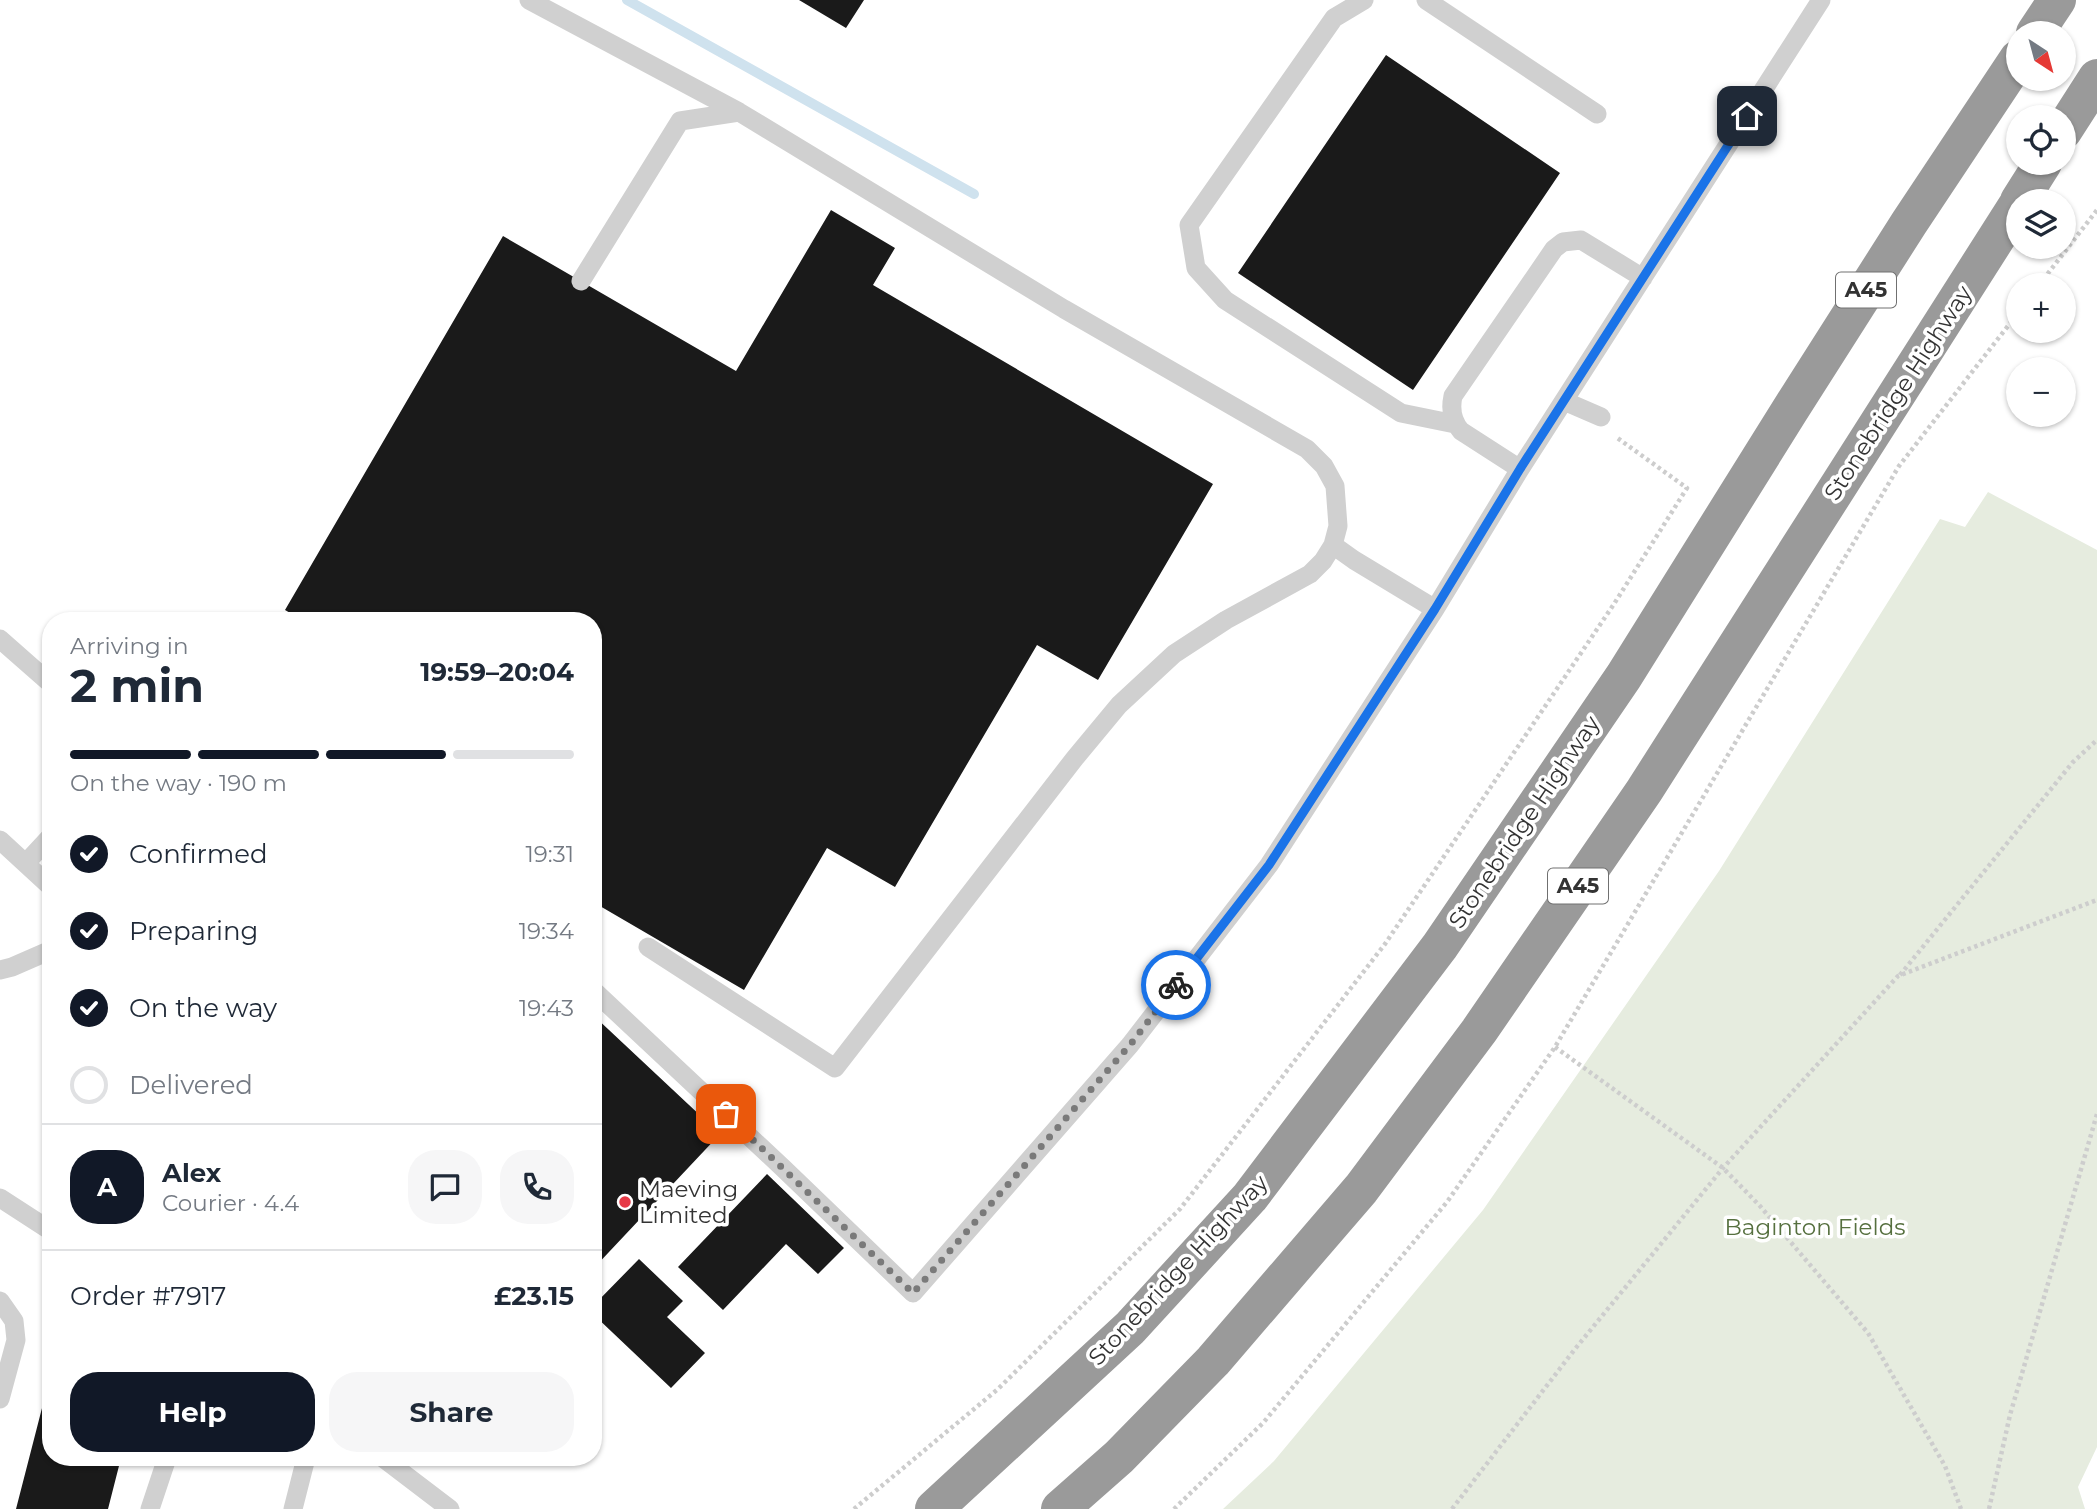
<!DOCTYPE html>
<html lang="en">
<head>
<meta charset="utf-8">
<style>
  :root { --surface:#fff; --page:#f6f6f7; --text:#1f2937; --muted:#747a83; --line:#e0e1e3; --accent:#111827 }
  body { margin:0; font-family:Montserrat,sans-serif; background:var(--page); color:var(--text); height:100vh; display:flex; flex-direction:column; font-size:26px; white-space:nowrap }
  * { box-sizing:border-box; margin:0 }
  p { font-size:23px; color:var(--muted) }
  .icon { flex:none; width:38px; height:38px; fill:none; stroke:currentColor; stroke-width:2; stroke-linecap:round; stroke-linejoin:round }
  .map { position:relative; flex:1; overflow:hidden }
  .drawer { position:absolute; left:42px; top:612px; width:560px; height:854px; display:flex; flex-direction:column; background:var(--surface); border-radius:28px; box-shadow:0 2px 5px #0004 }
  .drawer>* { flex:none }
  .needle { width:46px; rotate:144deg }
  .tools { position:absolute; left:2006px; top:21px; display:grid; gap:14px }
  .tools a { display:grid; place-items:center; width:70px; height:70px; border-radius:50%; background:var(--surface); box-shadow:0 2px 5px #0004; font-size:35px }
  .pin { position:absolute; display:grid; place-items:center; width:60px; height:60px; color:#fff; margin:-30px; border-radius:14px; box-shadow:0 4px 10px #0006 }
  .courier { position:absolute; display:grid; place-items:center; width:70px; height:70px; margin:-35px; border:5px solid #1a73e8; border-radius:50%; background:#fff; color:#222; box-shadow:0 2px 9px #0007 }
  .headline em { font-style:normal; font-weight:700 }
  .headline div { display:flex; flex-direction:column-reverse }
  .headline { display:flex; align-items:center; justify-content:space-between; height:119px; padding:0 28px }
  h1 { font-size:46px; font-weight:700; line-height:52px }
  .bar { display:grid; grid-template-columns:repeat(4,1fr); gap:10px 7px; align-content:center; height:84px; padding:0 28px }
  .bar i { height:9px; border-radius:5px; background:var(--line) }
  .bar .on { background:var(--accent) }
  .bar p { grid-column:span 4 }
  .line { display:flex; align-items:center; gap:18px; padding:0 28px; border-top:2px solid var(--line) }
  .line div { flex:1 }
  .round { display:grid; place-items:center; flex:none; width:74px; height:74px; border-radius:28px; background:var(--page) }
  ol { padding:0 28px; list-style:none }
  li { display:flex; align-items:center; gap:21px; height:77px }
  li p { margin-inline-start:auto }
  li .icon { padding:7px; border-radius:50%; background:var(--accent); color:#fff; stroke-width:4 }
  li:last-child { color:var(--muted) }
  li i { width:38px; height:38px; border:4px solid var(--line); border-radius:50% }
  .button { display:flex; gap:14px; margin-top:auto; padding:14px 28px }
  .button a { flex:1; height:80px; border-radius:28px; background:var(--accent); color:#fff; font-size:28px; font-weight:700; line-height:80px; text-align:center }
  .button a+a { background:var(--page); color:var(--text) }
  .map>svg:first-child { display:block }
</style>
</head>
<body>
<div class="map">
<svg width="2097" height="1509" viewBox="0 0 2097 1509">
  <rect width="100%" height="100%" fill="#fff"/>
  <path fill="#e6ecdf" d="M1988 492 2097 550V1447L2078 1487 2085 1509H1223L1274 1461 1483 1210 1719 871 1940 519 1965 527Z"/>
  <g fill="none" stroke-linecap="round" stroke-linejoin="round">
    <path stroke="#cfe2ee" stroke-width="10" d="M627 0 974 194"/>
  </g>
  <path fill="#1a1a1a" d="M799 0H864L846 28Z
    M1386 55 1560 173 1413 390 1238 273Z
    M831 210 895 248 873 285 1213 484 1098 680 1037 645 895 887 827 848 744 990 593 902V621H304L285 610 503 236 736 371Z
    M593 1015 720 1134 593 1269Z
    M767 1174 844 1248 818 1274 786 1244 723 1310 678 1267Z
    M639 1259 683 1301 667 1317 705 1353 671 1388 593 1314V1306Z
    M50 1377 51 1458H121L108 1509H16Z"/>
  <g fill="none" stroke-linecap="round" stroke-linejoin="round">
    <path stroke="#cdcdcd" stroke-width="4.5" stroke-dasharray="3.5 3.5" stroke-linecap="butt" d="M2039 285 2097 210
      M1900 975 2073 762 2097 740
      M1555 1047 1723 1168 1760 1206 1868 1333 1945 1466 1961 1509
      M854 1509 998 1389 1180 1209 1385 944 1614 604 1687 488 1616 437
      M1174 1509 1263 1423 1447 1202 1555 1047 1899 466 2018 313
      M1452 1509 1575 1349 1723 1168 1898 976 2097 900
      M1989 1509 2010 1415 2097 1114"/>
    <path stroke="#d0d0d0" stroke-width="19" d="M529 0 739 112
      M1364 0 1334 18 1189 225 1196 268 1225 300 1401 413 1455 424
      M1426 0 1597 114
      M581 281 680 121 739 112 1064 309 1307 449 1324 466 1335 486 1338 526 1333 545 1323 561 1310 574 1226 620 1174 654 1119 705 1075 758 835 1068 648 947
      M1564 401 1601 417
      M1520 469 1461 431C1452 421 1450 410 1453 396L1554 249 1563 242 1581 240 1643 278
      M1333 545 1354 560 1435 609
      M0 639 51 684
      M0 840 51 887
      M26 863 51 836
      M0 970 12 967 51 950
      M593 990 783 1168 913 1293 1130 1045 1269 865 1435 609 1520 469 1821 0
      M0 1198 51 1231
      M0 1301 14 1321 16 1340 0 1399
      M383 1458 450 1509
      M150 1509 167 1458
      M293 1509 306 1458"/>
    <path stroke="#9a9a9a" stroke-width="38" d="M2035 33 2057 0
      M2063 131 2097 78
      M2019 201 2043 163
      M934 1509 1130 1328 1250 1197 1440 946 1624 676 1790 410 1909 223 2018 59
      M1060 1509 1119 1457 1213 1361 1361 1189 1479 1031 1644 791 2018 204"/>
  </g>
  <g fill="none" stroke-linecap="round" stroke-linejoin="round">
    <path stroke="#7a7a7a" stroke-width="7" stroke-dasharray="0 12.6" d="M726 1114 913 1293 1130 1045 1176 985"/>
    <path stroke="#1a73e8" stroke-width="9" d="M1176 985 1269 865 1435 609 1520 469 1747 116"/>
  </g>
  <circle fill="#e63946" stroke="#fff" stroke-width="2.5" cx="625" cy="1202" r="7"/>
  <g text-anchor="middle" stroke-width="7" stroke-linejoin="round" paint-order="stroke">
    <g fill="#fff" stroke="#707070" stroke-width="2">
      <rect x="1836" y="272.5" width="60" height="35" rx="5"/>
      <rect x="1548" y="868.5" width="60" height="35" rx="5"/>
    </g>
    <g font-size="21" font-weight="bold" fill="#333">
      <text x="1866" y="297">A45</text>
      <text x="1578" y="893">A45</text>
    </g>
    <g font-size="23" fill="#333" stroke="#fff">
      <text transform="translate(1898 393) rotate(-57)" y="8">Stonebridge Highway</text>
      <text transform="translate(1524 822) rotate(-56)" y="8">Stonebridge Highway</text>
      <text transform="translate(1178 1270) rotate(-47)" y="8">Stonebridge Highway</text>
    </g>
    <g font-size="23" fill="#333" stroke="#fff" text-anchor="start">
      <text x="639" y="1197">Maeving<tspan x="639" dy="26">Limited</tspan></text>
    </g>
    <g font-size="23" fill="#56703f" stroke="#fff">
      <text x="1815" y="1235">Baginton Fields</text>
    </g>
  </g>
</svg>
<div class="tools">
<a><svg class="needle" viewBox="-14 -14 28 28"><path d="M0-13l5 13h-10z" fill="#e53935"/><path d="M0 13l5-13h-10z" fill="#747a83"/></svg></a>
<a><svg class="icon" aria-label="locate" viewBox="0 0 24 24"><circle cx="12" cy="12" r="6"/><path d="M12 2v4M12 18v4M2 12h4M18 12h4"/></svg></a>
<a><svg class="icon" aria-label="layers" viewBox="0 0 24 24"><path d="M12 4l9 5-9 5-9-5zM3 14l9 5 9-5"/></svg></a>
<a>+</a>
<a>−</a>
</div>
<div class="pin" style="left:726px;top:1114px;background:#ea580c"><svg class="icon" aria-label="bag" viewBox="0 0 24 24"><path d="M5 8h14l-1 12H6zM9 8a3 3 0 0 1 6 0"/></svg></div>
<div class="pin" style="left:1747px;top:116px;background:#1f2937"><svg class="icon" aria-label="home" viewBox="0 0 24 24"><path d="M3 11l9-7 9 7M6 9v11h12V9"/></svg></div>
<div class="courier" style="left:1176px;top:985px"><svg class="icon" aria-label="bike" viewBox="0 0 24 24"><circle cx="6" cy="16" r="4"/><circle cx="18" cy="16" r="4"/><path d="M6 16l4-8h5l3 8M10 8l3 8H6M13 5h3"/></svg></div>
<section class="drawer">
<div class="headline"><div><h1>2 min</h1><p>Arriving in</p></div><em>19:59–20:04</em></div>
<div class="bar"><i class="on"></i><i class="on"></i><i class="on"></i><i></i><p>On the way · 190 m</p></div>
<ol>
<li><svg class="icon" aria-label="check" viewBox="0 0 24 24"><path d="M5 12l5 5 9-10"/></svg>Confirmed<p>19:31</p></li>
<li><svg class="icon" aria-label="check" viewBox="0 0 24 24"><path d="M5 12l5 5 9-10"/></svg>Preparing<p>19:34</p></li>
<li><svg class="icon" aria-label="check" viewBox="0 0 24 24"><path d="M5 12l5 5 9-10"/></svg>On the way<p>19:43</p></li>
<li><i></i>Delivered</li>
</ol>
<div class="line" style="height:126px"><b class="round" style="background:var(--accent);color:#fff">A</b><div><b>Alex</b><p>Courier · 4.4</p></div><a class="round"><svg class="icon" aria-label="chat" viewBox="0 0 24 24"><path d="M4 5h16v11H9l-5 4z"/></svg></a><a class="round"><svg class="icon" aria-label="phone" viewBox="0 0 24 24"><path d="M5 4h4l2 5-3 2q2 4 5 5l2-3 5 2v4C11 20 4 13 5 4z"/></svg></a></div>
<div class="line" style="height:91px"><div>Order #7917</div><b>£23.15</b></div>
<div class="button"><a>Help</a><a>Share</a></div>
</section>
</div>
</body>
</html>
